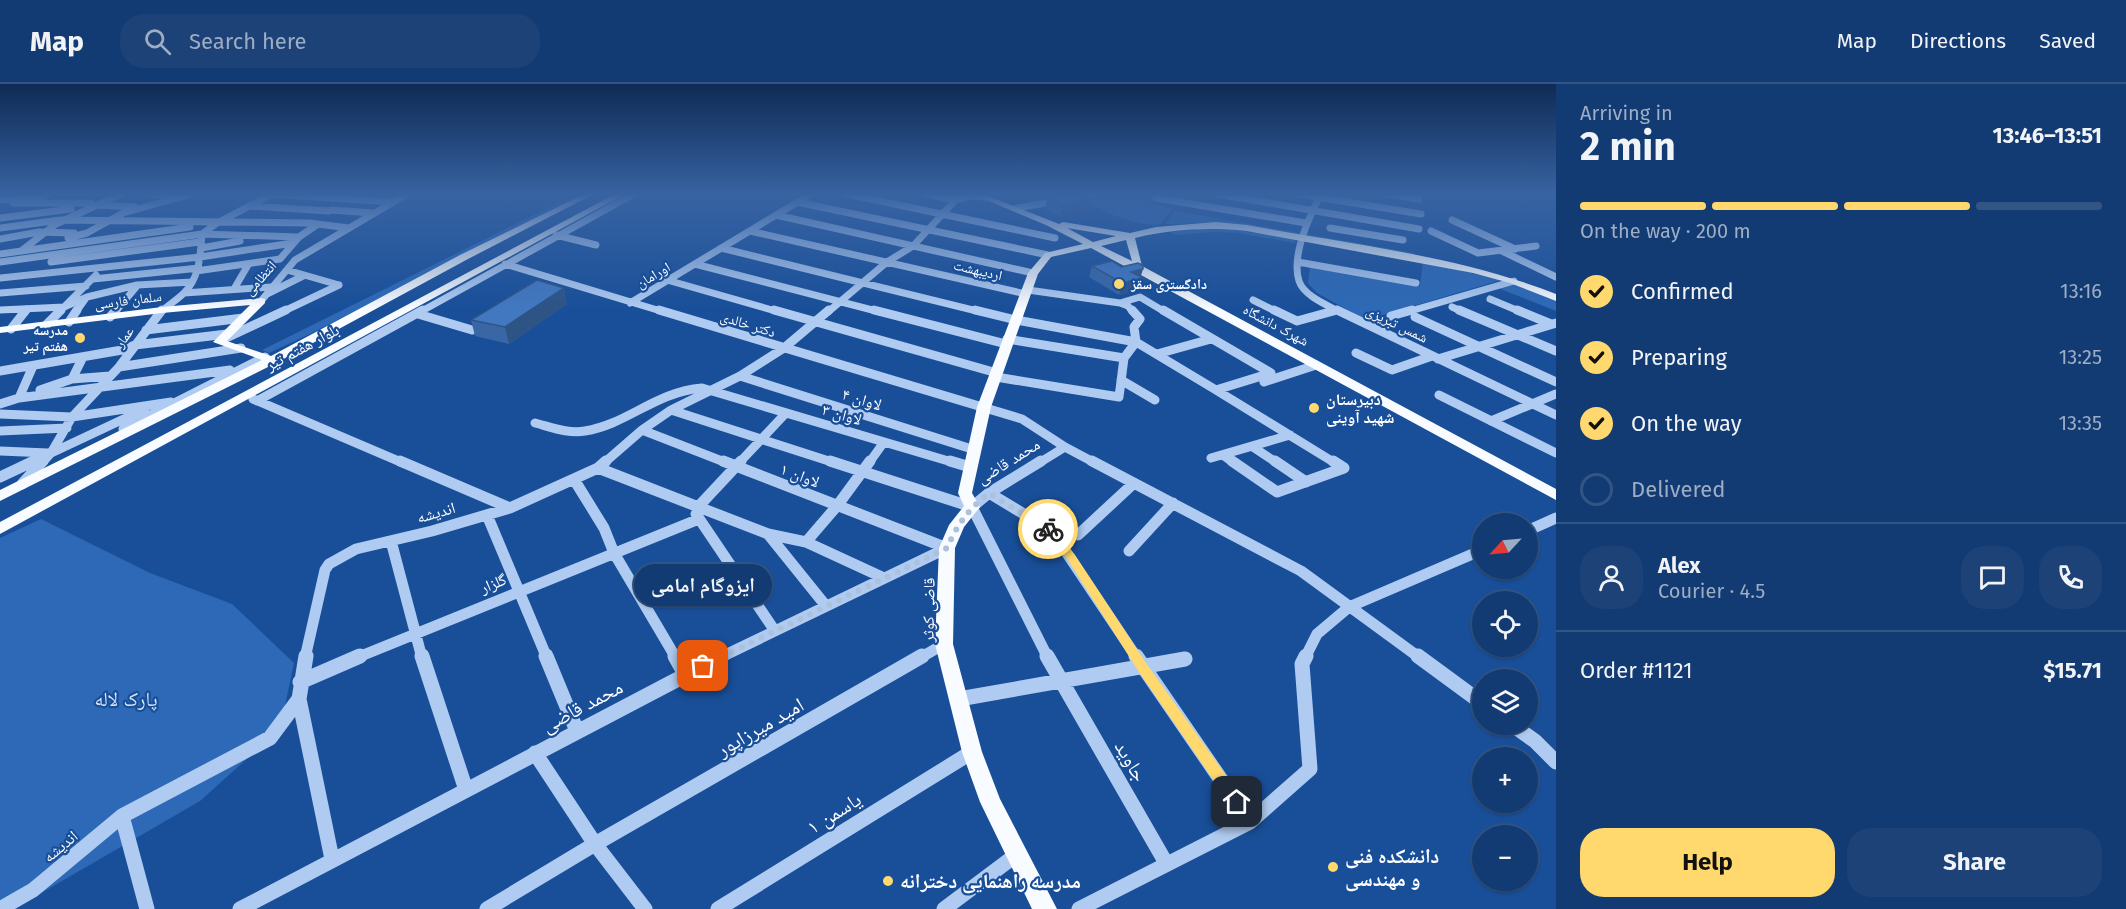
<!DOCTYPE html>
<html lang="en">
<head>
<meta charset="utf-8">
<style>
  :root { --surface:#133b73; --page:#1c4278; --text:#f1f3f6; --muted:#9dadc4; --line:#325585; --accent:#ffd86e }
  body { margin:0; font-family:"Fira Sans","Noto Naskh Arabic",sans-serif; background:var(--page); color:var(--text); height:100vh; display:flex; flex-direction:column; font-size:22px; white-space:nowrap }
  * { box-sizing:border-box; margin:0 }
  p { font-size:20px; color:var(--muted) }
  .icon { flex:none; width:33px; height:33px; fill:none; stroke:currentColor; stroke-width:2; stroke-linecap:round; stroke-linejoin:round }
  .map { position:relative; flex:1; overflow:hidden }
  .panel { display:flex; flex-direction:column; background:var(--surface); width:570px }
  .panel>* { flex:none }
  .needle { width:39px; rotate:244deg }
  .controls { position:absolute; left:1472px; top:429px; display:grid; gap:12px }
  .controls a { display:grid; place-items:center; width:66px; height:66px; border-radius:50%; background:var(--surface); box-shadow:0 2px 4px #0004,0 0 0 2px var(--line); font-size:30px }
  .pin { position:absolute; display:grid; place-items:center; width:51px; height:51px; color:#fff; margin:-26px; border-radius:12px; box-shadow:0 3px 9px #0006 }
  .courier { position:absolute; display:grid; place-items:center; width:60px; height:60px; margin:-30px; border:4px solid #ffd86e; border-radius:50%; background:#fff; color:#222; box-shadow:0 2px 8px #0007 }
  .bubble { position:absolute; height:42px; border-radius:21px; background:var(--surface); box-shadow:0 2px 4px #0004,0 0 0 2px var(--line); font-size:20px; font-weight:700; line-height:42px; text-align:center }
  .overview em { font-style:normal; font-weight:700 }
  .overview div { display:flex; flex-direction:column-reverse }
  .overview { display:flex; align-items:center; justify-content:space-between; height:102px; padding:0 24px }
  h1 { font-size:39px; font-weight:700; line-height:45px }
  .bar { display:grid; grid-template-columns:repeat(4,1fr); gap:9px 6px; align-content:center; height:72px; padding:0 24px }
  .bar i { height:8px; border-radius:4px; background:var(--line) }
  .bar .current { background:var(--accent) }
  .bar p { grid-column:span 4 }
  .line { display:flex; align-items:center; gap:15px; padding:0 24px; border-top:2px solid var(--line) }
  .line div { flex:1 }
  .round { display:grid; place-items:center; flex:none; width:63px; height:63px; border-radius:24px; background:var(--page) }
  ol { padding:0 24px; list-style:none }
  li { display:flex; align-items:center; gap:18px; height:66px }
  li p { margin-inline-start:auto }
  li .icon { padding:6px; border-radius:50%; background:var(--accent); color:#111; stroke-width:4 }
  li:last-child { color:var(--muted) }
  li i { width:33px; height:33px; border:3px solid var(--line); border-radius:50% }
  .button { display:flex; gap:12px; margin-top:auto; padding:12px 24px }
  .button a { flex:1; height:69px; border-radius:24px; background:var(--accent); color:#111; font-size:24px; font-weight:700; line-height:69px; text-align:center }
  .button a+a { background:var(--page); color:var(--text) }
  header { display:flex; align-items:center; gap:36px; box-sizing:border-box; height:84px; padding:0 30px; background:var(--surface); border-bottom:2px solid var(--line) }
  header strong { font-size:28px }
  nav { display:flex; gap:33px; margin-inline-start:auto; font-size:21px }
  .search { width:420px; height:54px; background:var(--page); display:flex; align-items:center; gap:15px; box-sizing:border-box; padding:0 21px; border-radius:24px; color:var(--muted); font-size:22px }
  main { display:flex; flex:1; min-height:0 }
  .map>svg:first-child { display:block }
</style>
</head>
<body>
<header>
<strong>Map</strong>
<div class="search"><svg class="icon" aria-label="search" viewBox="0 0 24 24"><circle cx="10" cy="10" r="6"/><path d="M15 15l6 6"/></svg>Search here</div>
<nav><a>Map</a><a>Directions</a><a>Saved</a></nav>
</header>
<main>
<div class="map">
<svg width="1556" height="825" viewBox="0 0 1556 825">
  <rect width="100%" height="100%" fill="#194f99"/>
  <path fill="#2d69b6" d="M576 110H583L310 250 269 269 262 266Z
    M1102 110H1141V113L1152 116 1150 120 1172 125 1161 140C1138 145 1100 125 1078 115Z
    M1175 127 1414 169V172L1213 139 1165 140Z
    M1199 145 1245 146 1296 154 1295 159 1238 149 1217 148 1176 151 1170 148Z
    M1423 178 1501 196 1366 236 1317 209 1308 199 1310 181 1420 202Z
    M1513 200 1556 217V227L1498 204Z
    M41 435 150 489 232 520 294 579 285 622 270 654 200 717 43 808 6 825H0V454Z"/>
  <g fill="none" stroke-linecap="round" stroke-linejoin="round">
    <path stroke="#afcbf1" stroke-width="7" d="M146 110 173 111
      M272 110 393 118
      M847 110 1055 154
      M926 110 956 116 970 112 985 113
      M1218 110 1419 145
      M1299 110 1421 130
      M1321 110C1310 131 1291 172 1299 197 1304 212 1327 221 1340 228
      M1387 110 1419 115
      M1156 114 1306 139
      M0 116 38 114 49 110
      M797 118 1048 171
      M13 119H91
      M97 121 135 123
      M250 122 329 127
      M1017 124 1095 110
      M331 126 374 129
      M776 131 1033 189
      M0 134 71 125
      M1452 136 1515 165
      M0 144 60 136 310 139 349 144
      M1330 144 1403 156
      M750 147 1026 210
      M1431 147 1478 169 1536 162
      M556 151 596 161
      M68 154 87 149 123 129 191 110
      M0 155 39 148 74 149
      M201 164 240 157
      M721 164 981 228
      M21 167 56 140 121 110
      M1502 167 1556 193
      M0 170 190 143
      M0 178 202 150 299 153
      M51 178 199 158
      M1298 178 1416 199
      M505 180 664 228
      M695 180 880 228
      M287 186 339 201
      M196 187 280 175 299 153 318 140
      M0 194 200 173 293 159
      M93 195 199 184
      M667 196 779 228
      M234 205 248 181
      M1028 206 1120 219
      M0 209 86 202
      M184 209 271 203
      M269 209 303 192
      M1490 215 1521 228
      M1253 216 1277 228
      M261 217 295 176 407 110
      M630 219 811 110
      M1452 223 1463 228
      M0 226 64 223 87 213 137 201 192 198
      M25 228 27 225
      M59 228 96 191
      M76 228 86 214
      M115 228 137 202
      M161 228C168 221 177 216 184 209 200 193 200 172 202 150L217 139 272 110
      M282 228 339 201
      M420 228 634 110
      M828 228 887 178 913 162 961 110
      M1133 228 1128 222 1120 219 1140 213 1165 228
      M1331 228 1337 226
      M1407 228 1514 197"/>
    <path stroke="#afcbf1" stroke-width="9" d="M659 226 1022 335 1065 363 1095 379
      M774 226 997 289
      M874 226 1006 260
      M975 226 1016 236 1136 258 1216 306 1271 289
      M1163 226 1271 289
      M1274 226 1297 237 1337 226
      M1337 226 1556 331
      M1459 226 1556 267
      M1517 226 1551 240
      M418 230 472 246
      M1391 232 1412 226
      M110 233 116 226
      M1415 233 1556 298
      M69 238 77 226
      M47 240 61 226
      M11 245 26 226
      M146 246 243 234
      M1007 255 1124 274
      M222 256 286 226
      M1356 269 1392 286 1432 272
      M1157 270 1211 255
      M1438 275 1556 239
      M119 283 241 264
      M0 287 122 266 135 261 227 250
      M740 292 975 366
      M996 293 1119 313 1124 274 1136 258 1134 243 1140 235 1132 226
      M72 295 83 273
      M1121 296 1155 316
      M1264 298 1316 281
      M40 306 72 295 110 292
      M1216 306 1335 379
      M1439 311 1556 369
      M19 314 230 286
      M19 314 33 282
      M253 315 403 379
      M257 317 423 226
      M0 320 25 312
      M671 326 835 379
      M0 330 72 333 171 318
      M1491 337 1556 310
      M535 339C551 343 568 350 585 347 628 340 655 308 702 304L955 379
      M123 345 265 273
      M642 346 727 379
      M0 347 67 344
      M1253 363 1277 379
      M0 367 48 369
      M1223 371 1234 379
      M1211 374 1290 351
      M30 379 145 325
      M42 379 51 369 72 333 119 283 162 226
      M604 379 642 346 671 326 740 292 784 264 829 226
      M739 379 785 330
      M869 379 884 358
      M1039 379 1065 363"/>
    <path stroke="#afcbf1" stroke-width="11" d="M400 377 510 424
      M723 377 947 464
      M830 377 972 423
      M950 377 970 383
      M1092 377 1301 487 1420 574
      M1232 377 1277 408 1344 384
      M1275 377 1306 398
      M1333 377 1344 384
      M598 384 768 450 806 458 884 494
      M0 393 34 377
      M575 397 604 444 614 469 676 574
      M22 400 43 377
      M989 409 1052 447 1137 574
      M698 423 741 377
      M972 423 1048 574
      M972 423 989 409 1041 377
      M696 430 775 547
      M487 431 547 574
      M1527 447 1556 434
      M768 450 826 522
      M1078 451 1134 399
      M391 457 422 574
      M806 458 837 422 870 377
      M1129 467 1173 419
      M305 574 325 486 329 480 356 465 432 447 510 424 598 384 606 377
      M356 574 699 435
      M719 574 947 464
      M920 574 944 560
      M1305 574 1317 550 1349 523 1482 466"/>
    <path stroke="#afcbf1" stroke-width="15" d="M422 572 466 706
      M546 572 577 647
      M675 572 685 590
      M1047 572 1166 779
      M1136 572 1250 738
      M1418 572 1482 619
      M300 598 360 572
      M299 615 332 775
      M959 615 1185 575
      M1511 640 1535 657 1556 678
      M535 669 595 760 645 825
      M122 732 147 825
      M0 825 33 806 122 732 270 654 299 615 306 572
      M240 825 722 572
      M487 825 595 760 922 572
      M718 825 972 668
      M944 825 1016 771
      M1079 825 1250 738 1310 685 1302 580 1306 572"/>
    <path fill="#f8fbff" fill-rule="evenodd" d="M584 110H594L468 175 276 279 0 417V406L262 276 213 258 250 221 162 229 0 249V243L162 223 261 214 265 215V219L227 257 271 272 460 171Z
      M615 110H625L0 450V438Z
      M972 110H983L1059 140 1063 138 1130 149 1156 143 1216 138 1247 141C1349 160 1460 172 1556 210V217L1510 199 1473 189 1247 147C1209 143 1172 145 1135 154L1142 182 1556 405V416L1091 164 1051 173 1038 190 991 323 972 409 980 423 964 443 955 464 953 560 982 668 1000 715 1057 825H1032L980 718 962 668 935 560 939 464 949 441 964 422 958 409 977 323 1028 189 1045 169 1083 160 1046 141ZM1067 144 1116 152 1093 158ZM1126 156 1132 177 1101 162Z"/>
  </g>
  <path fill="#3967a5" d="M1047 114 1089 125 1060 132 1045 125Z
    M1092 182 1121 183 1143 194 1139 206 1119 211 1089 193Z
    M567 220 509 260 475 252 471 236Z"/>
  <path fill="#2e5486" d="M1091 115 1089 125 1060 132 1062 121Z
    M1143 185 1140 195 1143 194 1139 206 1119 211 1122 199 1131 188Z
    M564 204 567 220 509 260 505 243Z"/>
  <path fill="#4278c0" stroke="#2e5486" stroke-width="1.5" d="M1074 110H1080L1091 115 1062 121 1047 114Z
    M1112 177 1121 183 1138 179 1143 181V185L1131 188 1143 194 1122 199 1092 182Z
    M537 196 564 204 505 243 471 236Z"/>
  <linearGradient id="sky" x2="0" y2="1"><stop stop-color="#0e2b54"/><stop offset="0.49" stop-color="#3863a2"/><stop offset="1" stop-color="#3863a2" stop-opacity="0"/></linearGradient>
  <rect width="1556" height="225" fill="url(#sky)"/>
  <path fill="#ffd86e" d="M1048 441 1052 442 1075 471 1146 579 1242 714 1244 718 1242 723 1237 725 1232 723 1137 585 1068 476 1043 445Z"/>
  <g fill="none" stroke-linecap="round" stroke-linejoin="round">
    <path stroke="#aec1db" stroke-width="6" stroke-dasharray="0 10.8" d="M703 582 947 464C958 439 968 426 989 409L1048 445"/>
  </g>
  <g fill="#ffd86e" stroke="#194f99" stroke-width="2">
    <circle cx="1119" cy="200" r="6"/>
    <circle cx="80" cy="254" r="6"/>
    <circle cx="1314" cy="324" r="6"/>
    <circle cx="1333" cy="783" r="6"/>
    <circle cx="888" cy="797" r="6"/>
  </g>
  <g text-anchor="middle" stroke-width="4.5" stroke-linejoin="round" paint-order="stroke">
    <g font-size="14" fill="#fff" stroke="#194f99">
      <text transform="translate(978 186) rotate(13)" y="5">اردیبهشت</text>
      <text transform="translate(653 191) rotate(-31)" y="5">اورامان</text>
      <text transform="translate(260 194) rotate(-48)" y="5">انتظامی</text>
      <text transform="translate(128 216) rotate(-7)" y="5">سلمان فارسی</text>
      <text transform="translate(748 240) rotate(17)" y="5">دکتر خالدی</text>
      <text transform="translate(1397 240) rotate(26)" y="5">شمس تبریزی</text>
      <text transform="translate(1276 241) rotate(28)" y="5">شهرک دانشگاه</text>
      <text transform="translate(124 253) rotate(-54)" y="5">عمار</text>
    </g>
    <g font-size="14" font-weight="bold" fill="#fff" stroke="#194f99" text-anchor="start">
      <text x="1131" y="205">دادگستری سقز</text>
      <text x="68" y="251" text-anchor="end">مدرسه<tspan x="68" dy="16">هفتم تیر</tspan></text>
    </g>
    <g font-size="16" fill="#fff" stroke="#194f99">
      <text transform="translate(302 263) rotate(-28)" y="6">بلوار هفتم تیر</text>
      <text transform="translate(862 315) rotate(17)" y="6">لاوان ۴</text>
      <text transform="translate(842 330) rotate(16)" y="6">لاوان ۳</text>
      <text transform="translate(1008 377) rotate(-32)" y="6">محمد قاضی</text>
      <text transform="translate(800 391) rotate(21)" y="6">لاوان ۱</text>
      <text transform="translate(436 428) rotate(-16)" y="6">اندیشه</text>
      <text transform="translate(493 499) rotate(-22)" y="6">گلزار</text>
      <text transform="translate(928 526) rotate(-89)" y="6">قاضی کوثر</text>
      <text transform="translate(60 762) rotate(-40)" y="6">اندیشه</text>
    </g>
    <g font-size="16" font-weight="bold" fill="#fff" stroke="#194f99" text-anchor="start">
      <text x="1326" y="321">دبیرستان<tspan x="1326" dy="18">شهید آوینی</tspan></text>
    </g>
    <g font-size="20" fill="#d6e6fc" stroke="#194f99">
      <text x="126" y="622">پارک لاله</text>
    </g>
    <g font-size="20" fill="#fff" stroke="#194f99">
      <text transform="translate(582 622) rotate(-28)" y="7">محمد قاضی</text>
      <text transform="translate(760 643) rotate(-30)" y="7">امید میرزاپور</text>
      <text transform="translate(1131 677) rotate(60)" y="7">جاوید</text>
      <text transform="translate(834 729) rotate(-32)" y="7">یاسمن ۱</text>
    </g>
    <g font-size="20" font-weight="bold" fill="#fff" stroke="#194f99" text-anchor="start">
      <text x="1345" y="779">دانشکده فنی<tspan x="1345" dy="23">و مهندسی</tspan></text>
      <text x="900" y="804">مدرسه راهنمایی دخترانه</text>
    </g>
  </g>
</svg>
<div class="controls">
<a><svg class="needle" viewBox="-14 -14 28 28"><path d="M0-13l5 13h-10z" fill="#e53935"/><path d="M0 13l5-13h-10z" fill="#9dadc4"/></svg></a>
<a><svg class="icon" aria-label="locate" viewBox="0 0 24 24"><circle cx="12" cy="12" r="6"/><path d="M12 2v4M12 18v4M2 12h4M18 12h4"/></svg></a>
<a><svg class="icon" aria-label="layers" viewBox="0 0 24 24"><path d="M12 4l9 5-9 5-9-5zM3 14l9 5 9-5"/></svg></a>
<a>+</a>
<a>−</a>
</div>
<div class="pin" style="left:703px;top:582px;background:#ea580c"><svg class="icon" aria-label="bag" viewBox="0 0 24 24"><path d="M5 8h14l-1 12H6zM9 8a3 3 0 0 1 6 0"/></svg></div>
<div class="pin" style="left:1237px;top:718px;background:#1f2937"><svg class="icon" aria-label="home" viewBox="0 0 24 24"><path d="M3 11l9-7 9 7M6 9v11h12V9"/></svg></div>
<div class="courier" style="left:1048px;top:445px"><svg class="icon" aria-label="bike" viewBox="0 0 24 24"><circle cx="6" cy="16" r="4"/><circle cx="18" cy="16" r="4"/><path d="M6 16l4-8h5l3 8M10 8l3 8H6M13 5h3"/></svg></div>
<div class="bubble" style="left:634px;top:480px;width:138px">ایزوگام امامی</div>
</div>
<section class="panel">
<div class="overview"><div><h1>2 min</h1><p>Arriving in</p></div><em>13:46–13:51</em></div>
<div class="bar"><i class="current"></i><i class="current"></i><i class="current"></i><i></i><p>On the way · 200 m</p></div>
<ol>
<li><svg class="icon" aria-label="check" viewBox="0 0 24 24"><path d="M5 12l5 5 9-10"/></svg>Confirmed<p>13:16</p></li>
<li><svg class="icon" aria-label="check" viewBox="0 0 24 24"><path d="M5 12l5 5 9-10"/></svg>Preparing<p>13:25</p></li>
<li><svg class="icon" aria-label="check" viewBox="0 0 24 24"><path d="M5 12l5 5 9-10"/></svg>On the way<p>13:35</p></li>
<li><i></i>Delivered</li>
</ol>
<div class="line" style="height:108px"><a class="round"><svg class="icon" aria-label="person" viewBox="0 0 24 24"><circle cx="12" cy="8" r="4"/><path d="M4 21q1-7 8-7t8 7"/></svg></a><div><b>Alex</b><p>Courier · 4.5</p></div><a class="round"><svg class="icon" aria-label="chat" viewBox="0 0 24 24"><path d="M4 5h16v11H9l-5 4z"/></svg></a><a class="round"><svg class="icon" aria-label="phone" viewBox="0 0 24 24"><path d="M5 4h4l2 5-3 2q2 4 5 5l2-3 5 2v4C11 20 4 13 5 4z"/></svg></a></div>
<div class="line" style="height:78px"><div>Order #1121</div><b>$15.71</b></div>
<div class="button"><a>Help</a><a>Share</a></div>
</section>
</main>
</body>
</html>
